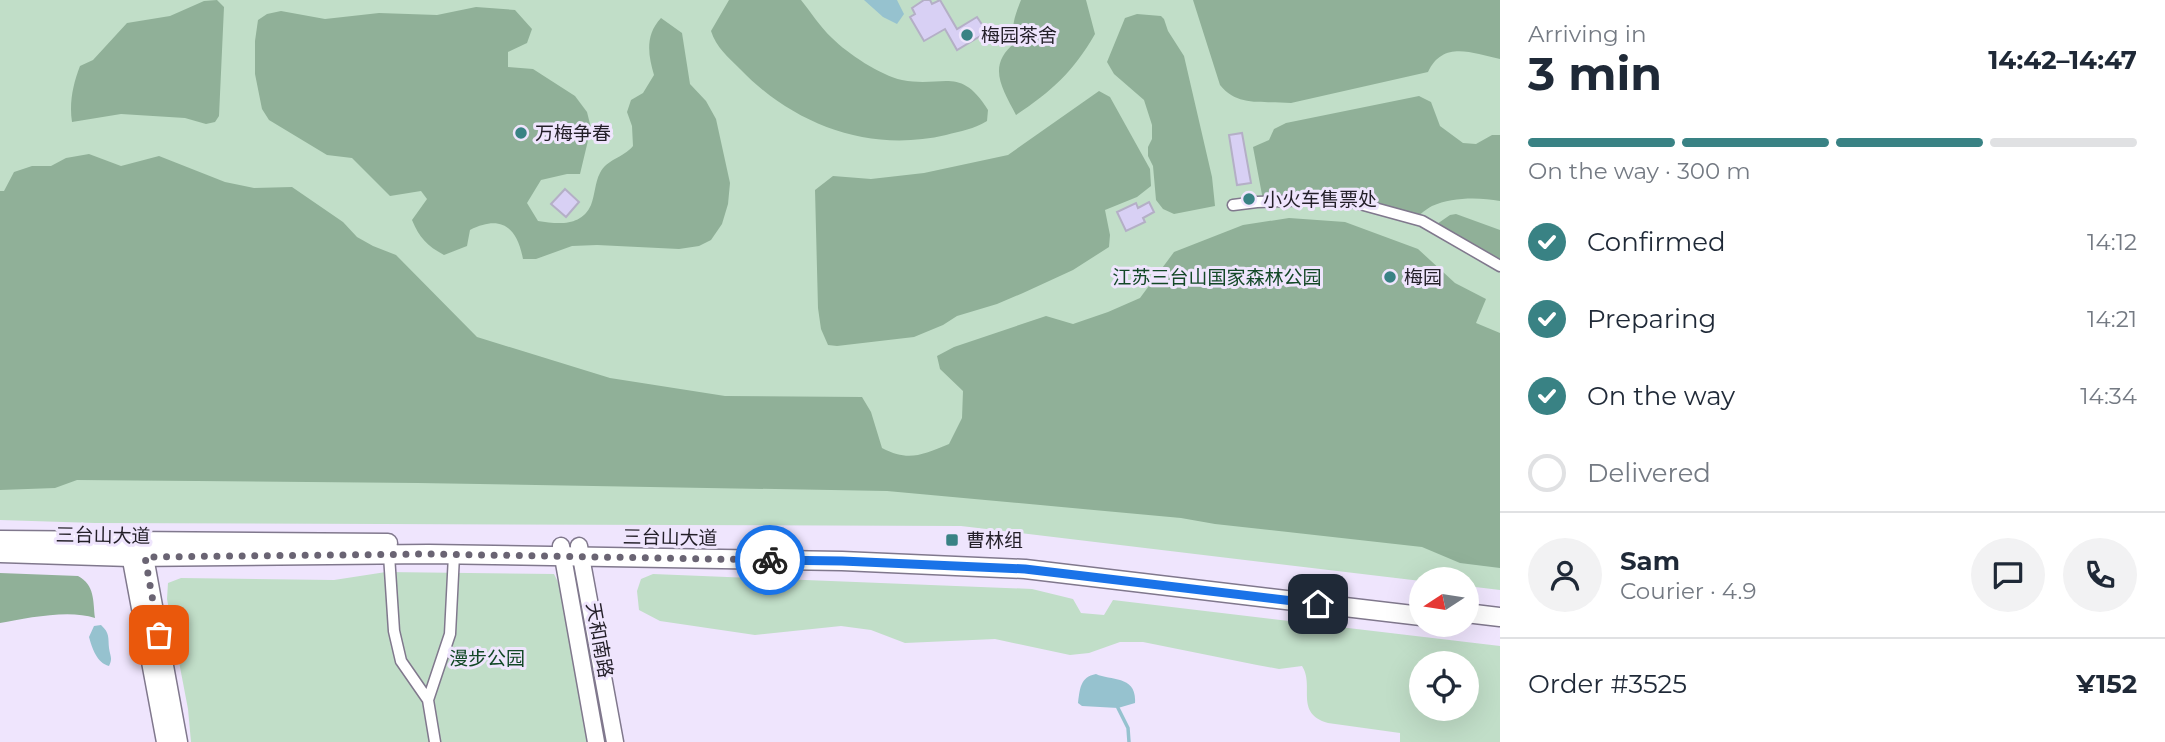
<!DOCTYPE html>
<html lang="en">
<head>
<meta charset="utf-8">
<style>
  :root { --surface:#fff; --page:#f2f2f3; --text:#1f2937; --muted:#747a83; --line:#e0e1e3; --accent:#398284 }
  body { margin:0; font-family:Montserrat,"Noto Sans SC",sans-serif; background:var(--page); color:var(--text); height:100vh; display:flex; flex-direction:column; font-size:26px; white-space:nowrap }
  * { box-sizing:border-box; margin:0 }
  p { font-size:23px; color:var(--muted) }
  .icon { flex:none; width:38px; height:38px; fill:none; stroke:currentColor; stroke-width:2; stroke-linecap:round; stroke-linejoin:round }
  .map { position:relative; flex:1; overflow:hidden }
  .panel { display:flex; flex-direction:column; background:var(--surface); width:665px }
  .panel>* { flex:none }
  .needle { width:46px; rotate:258deg }
  .fabs { position:absolute; left:1409px; top:567px; display:grid; gap:14px }
  .fabs a { display:grid; place-items:center; width:70px; height:70px; border-radius:50%; background:var(--surface); box-shadow:0 7px 28px #0002; font-size:35px }
  .pin { position:absolute; display:grid; place-items:center; width:60px; height:60px; color:#fff; margin:-30px; border-radius:14px; box-shadow:0 4px 10px #0006 }
  .courier { position:absolute; display:grid; place-items:center; width:70px; height:70px; margin:-35px; border:5px solid #1a73e8; border-radius:50%; background:#fff; color:#222; box-shadow:0 2px 9px #0007 }
  .overview em { font-style:normal; font-weight:700 }
  .overview div { display:flex; flex-direction:column-reverse }
  .overview { display:flex; align-items:center; justify-content:space-between; height:119px; padding:0 28px }
  h1 { font-size:46px; font-weight:700; line-height:52px }
  .bar { display:grid; grid-template-columns:repeat(4,1fr); gap:10px 7px; align-content:center; height:84px; padding:0 28px }
  .bar i { height:9px; border-radius:5px; background:var(--line) }
  .bar .current { background:var(--accent) }
  .bar p { grid-column:span 4 }
  .line { display:flex; align-items:center; gap:18px; padding:0 28px; border-top:2px solid var(--line) }
  .line div { flex:1 }
  .round { display:grid; place-items:center; flex:none; width:74px; height:74px; border-radius:37px; background:var(--page) }
  ol { padding:0 28px; list-style:none }
  li { display:flex; align-items:center; gap:21px; height:77px }
  li p { margin-inline-start:auto }
  li .icon { padding:7px; border-radius:50%; background:var(--accent); color:#fff; stroke-width:4 }
  li:last-child { color:var(--muted) }
  li i { width:38px; height:38px; border:4px solid var(--line); border-radius:50% }
  main { display:flex; flex:1; min-height:0 }
  .map>svg:first-child { display:block }
</style>
</head>
<body>
<main>
<div class="map">
<svg width="1500" height="742" viewBox="0 0 1500 742">
  <rect width="100%" height="100%" fill="#efe5fd"/>
  <path fill="#c1dec8" fill-rule="evenodd" d="M0 0H1500V590L1467 586 1466 579 1421 581 961 526 95 523 0 520Z
    M386 572 554 574 560 586 589 742H191L188 709 167 599 168 583 181 578 334 580Z
    M653 574 1032 589 1073 599 1081 613 1104 615 1113 600 1500 646V742H1400V733L1328 723C1294 713 1315 686 1302 666L1279 669 1257 665 1143 642H1120L1089 653 1070 655 995 639 905 643 871 630 841 626 755 635 660 621 639 610 637 591 641 579ZM1466 663V709H1421V663Z"/>
  <path fill="#90b098" d="M217 0 224 7 219 116 215 122 206 124 185 118 121 114 72 122C69 103 73 84 80 66L93 60 127 23 170 16 204 1Z
    M729 0H801C811 12 820 27 832 38 848 54 880 75 902 80 944 88 960 65 988 110L987 121C974 129 961 131 946 135 869 153 794 125 740 69 728 57 716 47 711 31Z
    M1021 0H1086L1095 34C1073 72 1052 91 1016 115 1002 88 986 65 1016 42 1010 26 1015 16 1021 0Z
    M1193 0H1500V59C1472 53 1443 40 1428 72L1291 103C1264 100 1238 108 1220 85Z
    M476 7 515 10 532 29 527 43 508 52V67L533 69 575 96 587 112 591 128 580 174H567L541 180 527 203 538 221C558 224 581 227 591 205 595 195 595 182 600 173 607 159 623 158 633 146L632 126 627 112 631 100 643 93 654 75C648 55 645 35 661 18L682 33 690 84 706 101 716 119 730 183 728 204 722 224 711 240 699 246 679 249 597 245 572 246 536 259H523C517 228 502 214 470 230L467 246 444 255C427 246 419 237 412 220L427 199 421 191 390 196 352 158 327 155 269 120 262 109 255 74V41L258 20 267 14 281 11 325 19 379 13 437 15Z
    M1137 14 1161 16 1164 19 1168 31 1184 56 1212 177 1215 206 1174 214 1163 209 1156 200 1153 166 1148 156V147L1152 139V125L1144 100 1114 74 1107 62 1125 18Z
    M1099 91 1110 97 1150 169 1151 186 1137 197 1105 210 1110 235 1109 247 1073 270 1023 293 997 304 957 316 943 325 914 337 837 346 828 345 821 329 818 308 815 190 833 176 871 179 924 173 1008 155Z
    M1419 96 1431 102 1440 126 1463 143 1476 144 1492 135H1500V201C1479 197 1452 197 1432 206 1424 210 1417 218 1409 223L1328 201 1263 200 1253 147 1269 140 1274 129 1286 123Z
    M89 154 121 166 159 156 225 182 254 188 292 187 343 222 357 237 373 246 396 255 477 337 610 378 725 396 862 397 871 412 882 448C909 462 921 455 949 444L962 418 963 391 940 369 937 356 954 347 1046 316 1073 324 1108 312 1140 298 1174 252 1243 225 1289 218 1345 222 1418 249 1455 283 1486 299 1476 323 1500 333V568L1460 563 1422 547 1215 524 1181 518 887 491 418 483 77 480 55 488 0 490V191H4L14 172 32 166H51L66 158Z
    M1456 214 1500 230V260L1437 224 1450 215Z
    M0 573 78 576C95 585 93 601 95 618 69 609 27 618 0 623Z"/>
  <path fill="#96c2cf" d="M864 0H897L904 14 897 24 883 17Z
    M101 625C110 633 108 638 109 648 110 656 113 658 109 666 97 663 92 648 89 637L94 626Z
    M1096 674C1111 681 1137 675 1135 703L1118 708 1082 706 1078 703C1080 689 1080 677 1096 674Z"/>
  <g fill="none" stroke-linecap="round" stroke-linejoin="round">
    <path stroke="#96c2cf" stroke-width="3.5" d="M1118 708 1128 728 1129 742"/>
  </g>
  <path fill="#d8d0f4" stroke="#b4afc6" stroke-width="2" d="M924 0H930L932 4 940 0 957 29 977 17 987 32 957 50 945 29 924 41 910 17 915 14 912 8Z
    M1242 133 1251 183 1237 185 1229 135Z
    M565 189 579 202 566 217 551 204Z
    M1149 202 1154 212 1143 218 1145 222 1126 231 1117 212 1136 203 1138 208Z"/>
  <g fill="none" stroke-linecap="round" stroke-linejoin="round">
    <g stroke="#80788d" stroke-width="13">
      <path id="pedestrian" d="M1233 205 1257 202 1335 199 1349 201 1422 221 1500 266
        M389 555 394 631 401 661 428 700 435 742
        M428 700 450 634 454 555"/>
    </g>
    <g stroke="#80788d" stroke-width="19">
      <path id="tertiary" d="M128 544 165 742
        M145 545V557L179 742
        M561 546 596 742
        M579 546 615 742"/>
    </g>
    <g stroke="#80788d" stroke-width="21">
      <path id="secondary" d="M0 540 388 543
        M0 553 130 557 429 554 842 561 1025 569 1421 616
        M1466 613 1500 617"/>
    </g>
    <use href="#pedestrian" stroke="#fff" stroke-width="10"/>
    <use href="#tertiary" stroke="#fff" stroke-width="16"/>
    <use href="#secondary" stroke="#fff" stroke-width="18"/>
  </g>
  <g fill="none" stroke-linecap="round" stroke-linejoin="round">
    <path stroke="#6a6473" stroke-width="7" stroke-dasharray="0 12.6" d="M159 635 145 557 429 554 770 560"/>
    <path stroke="#1a73e8" stroke-width="9" d="M770 560 842 561 1025 569 1318 604"/>
  </g>
  <g fill="#398284" stroke="#efe5fd" stroke-width="2.5">
    <circle cx="967" cy="35" r="7"/>
    <circle cx="521" cy="133" r="7"/>
    <circle cx="1249" cy="199" r="7"/>
    <circle cx="1390" cy="277" r="7"/>
    <rect x="945" y="533" width="14" height="14" rx="3.5"/>
  </g>
  <g text-anchor="middle" stroke-width="6" stroke-linejoin="round" paint-order="stroke">
    <g font-size="19" fill="#231f28" stroke="#efe5fd" text-anchor="start">
      <text x="981" y="42">梅园茶舍</text>
      <text x="535" y="140">万梅争春</text>
      <text x="1263" y="206">小火车售票处</text>
      <text x="1404" y="284">梅园</text>
      <text x="966" y="547">曹林组</text>
    </g>
    <g font-size="19" fill="#134827" stroke="#efe5fd">
      <text x="1217" y="284">江苏三台山国家森林公园</text>
      <text x="487" y="665">漫步公园</text>
    </g>
    <g font-size="19" fill="#231f28" stroke="#efe5fd">
      <text transform="translate(103 535) rotate(1)" y="7">三台山大道</text>
      <text transform="translate(670 537) rotate(1)" y="7">三台山大道</text>
      <text transform="translate(600 640) rotate(80)" y="7">天和南路</text>
    </g>
  </g>
</svg>
<div class="fabs">
<a><svg class="needle" viewBox="-14 -14 28 28"><path d="M0-13l5 13h-10z" fill="#e53935"/><path d="M0 13l5-13h-10z" fill="#747a83"/></svg></a>
<a><svg class="icon" aria-label="locate" viewBox="0 0 24 24"><circle cx="12" cy="12" r="6"/><path d="M12 2v4M12 18v4M2 12h4M18 12h4"/></svg></a>
</div>
<div class="pin" style="left:159px;top:635px;background:#ea580c"><svg class="icon" aria-label="bag" viewBox="0 0 24 24"><path d="M5 8h14l-1 12H6zM9 8a3 3 0 0 1 6 0"/></svg></div>
<div class="pin" style="left:1318px;top:604px;background:#1f2937"><svg class="icon" aria-label="home" viewBox="0 0 24 24"><path d="M3 11l9-7 9 7M6 9v11h12V9"/></svg></div>
<div class="courier" style="left:770px;top:560px"><svg class="icon" aria-label="bike" viewBox="0 0 24 24"><circle cx="6" cy="16" r="4"/><circle cx="18" cy="16" r="4"/><path d="M6 16l4-8h5l3 8M10 8l3 8H6M13 5h3"/></svg></div>
</div>
<section class="panel">
<div class="overview"><div><h1>3 min</h1><p>Arriving in</p></div><em>14:42–14:47</em></div>
<div class="bar"><i class="current"></i><i class="current"></i><i class="current"></i><i></i><p>On the way · 300 m</p></div>
<ol>
<li><svg class="icon" aria-label="check" viewBox="0 0 24 24"><path d="M5 12l5 5 9-10"/></svg>Confirmed<p>14:12</p></li>
<li><svg class="icon" aria-label="check" viewBox="0 0 24 24"><path d="M5 12l5 5 9-10"/></svg>Preparing<p>14:21</p></li>
<li><svg class="icon" aria-label="check" viewBox="0 0 24 24"><path d="M5 12l5 5 9-10"/></svg>On the way<p>14:34</p></li>
<li><i></i>Delivered</li>
</ol>
<div class="line" style="height:126px"><a class="round"><svg class="icon" aria-label="person" viewBox="0 0 24 24"><circle cx="12" cy="8" r="4"/><path d="M4 21q1-7 8-7t8 7"/></svg></a><div><b>Sam</b><p>Courier · 4.9</p></div><a class="round"><svg class="icon" aria-label="chat" viewBox="0 0 24 24"><path d="M4 5h16v11H9l-5 4z"/></svg></a><a class="round"><svg class="icon" aria-label="phone" viewBox="0 0 24 24"><path d="M5 4h4l2 5-3 2q2 4 5 5l2-3 5 2v4C11 20 4 13 5 4z"/></svg></a></div>
<div class="line" style="height:91px"><div>Order #3525</div><b>¥152</b></div>
</section>
</main>
</body>
</html>
